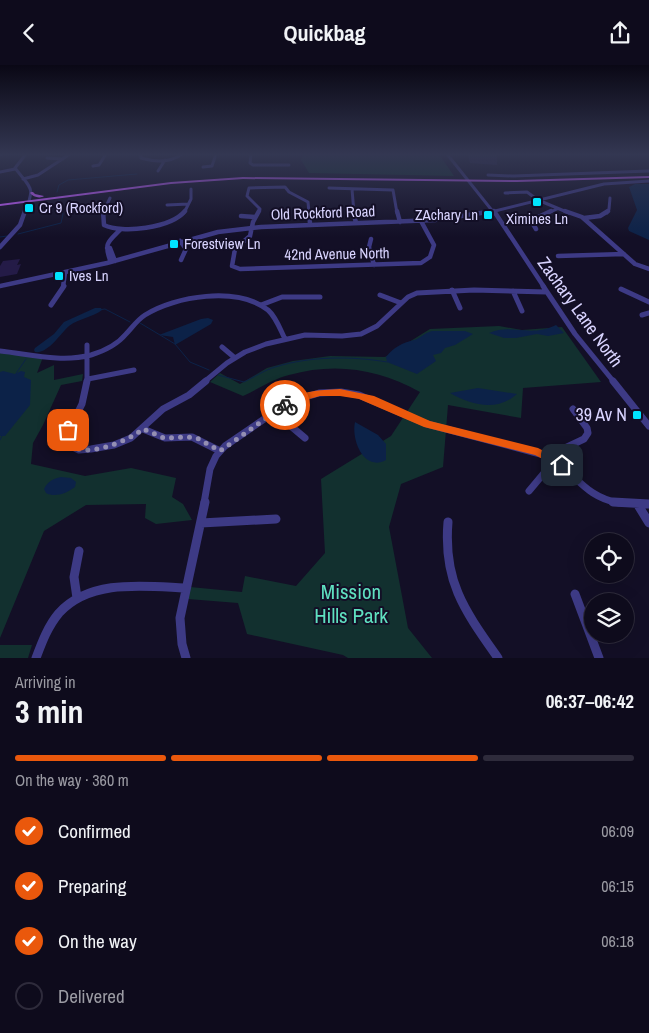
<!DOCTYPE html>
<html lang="en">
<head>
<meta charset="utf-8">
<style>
  :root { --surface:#0e0b1c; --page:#1c1929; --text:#f1f3f6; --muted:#9b9ba3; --line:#2e2b3b; --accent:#ea580c }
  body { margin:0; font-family:"Archivo Narrow",sans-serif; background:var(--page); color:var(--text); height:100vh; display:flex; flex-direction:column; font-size:19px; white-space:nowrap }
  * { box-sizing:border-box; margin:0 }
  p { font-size:16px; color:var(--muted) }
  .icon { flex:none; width:28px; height:28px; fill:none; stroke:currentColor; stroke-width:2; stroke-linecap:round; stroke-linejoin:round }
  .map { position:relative; height:593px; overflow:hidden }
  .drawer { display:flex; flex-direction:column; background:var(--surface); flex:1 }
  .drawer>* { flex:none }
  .buttons { position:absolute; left:584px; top:468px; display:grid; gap:10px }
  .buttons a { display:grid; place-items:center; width:50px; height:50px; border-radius:50%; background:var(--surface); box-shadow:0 5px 20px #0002,0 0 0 1px var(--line); font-size:25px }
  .pin { position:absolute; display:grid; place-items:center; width:42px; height:42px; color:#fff; margin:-21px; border-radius:10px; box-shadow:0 2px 8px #0006 }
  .courier { position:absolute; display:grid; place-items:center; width:50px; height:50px; margin:-25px; border:4px solid #ea580c; border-radius:50%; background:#fff; color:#222; box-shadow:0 1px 6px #0007 }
  .headline em { font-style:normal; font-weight:700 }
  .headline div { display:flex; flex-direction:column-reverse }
  .headline { display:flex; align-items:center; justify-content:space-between; height:85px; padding:0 15px }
  h1 { font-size:32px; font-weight:700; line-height:38px }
  .bar { display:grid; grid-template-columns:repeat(4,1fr); gap:8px 5px; align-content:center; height:60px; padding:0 15px }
  .bar i { height:6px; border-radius:4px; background:var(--line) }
  .bar .selected { background:var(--accent) }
  .bar p { grid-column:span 4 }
  ol { padding:0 15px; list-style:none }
  li { display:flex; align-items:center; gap:15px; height:55px }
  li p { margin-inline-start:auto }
  li .icon { padding:5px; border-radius:50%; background:var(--accent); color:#fff; stroke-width:4 }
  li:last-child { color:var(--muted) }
  li i { width:28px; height:28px; border:2px solid var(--line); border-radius:50% }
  header { display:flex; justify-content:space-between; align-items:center; height:65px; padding:0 15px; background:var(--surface); font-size:22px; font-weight:700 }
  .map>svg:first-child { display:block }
</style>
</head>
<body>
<header><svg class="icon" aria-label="back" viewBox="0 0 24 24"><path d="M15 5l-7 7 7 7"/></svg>Quickbag<svg class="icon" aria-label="share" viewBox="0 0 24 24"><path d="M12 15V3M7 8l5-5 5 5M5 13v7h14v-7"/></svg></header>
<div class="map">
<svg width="649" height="593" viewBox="0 0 649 593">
  <rect width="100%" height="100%" fill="#130f26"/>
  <path fill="#12302f" d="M303 89H439L454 111 309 108 301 95Z
    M499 261 522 265 562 262 601 317 523 323 521 353 448 340 443 402 401 419 389 462 408 563 432 593H348L343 590 247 569 238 538 188 534 190 522 242 527 245 511 296 521 325 488 321 414 391 371 420 327C378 304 336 297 289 310 273 314 258 324 243 331L210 317 220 308 240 319 267 303 293 296 330 291 385 292 430 264Z
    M0 288 43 292 37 308 54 300V315L83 309 82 316 61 320 43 360 33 378 31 399 85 411 131 403 176 413 172 432 183 439 192 455 156 459 145 453 146 439 86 440 44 466 0 573Z
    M0 580H32L28 593H0Z"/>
  <path fill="#0c2248" d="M635 119H649V175L629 166 628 163 637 145 629 122Z
    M208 253 213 255 211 259 175 280 173 272 159 270 201 254Z
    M556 260 564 268 548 271 537 269 516 273H504L489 268C512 258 530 273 556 260Z
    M432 266H465L473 269 455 280 445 283 441 288 433 290 436 296 417 309 387 297 386 292C394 282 402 278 414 275 419 274 424 268 432 266Z
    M3 306 15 309 21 306 25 307 24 312 31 315 30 340 5 371H0V307Z
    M478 323 517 329C497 347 471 340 450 328Z
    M355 357 378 370 386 379V395C364 407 351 375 355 357Z
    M61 412 71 413 76 417 75 422C67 428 55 433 46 428L44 424C48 416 53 414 61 412Z"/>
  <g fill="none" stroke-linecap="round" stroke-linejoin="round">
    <path stroke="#0c2248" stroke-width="1" d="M57 127 59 120 68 115 137 109
      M18 169 61 158 63 149 59 135
      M0 172 7 171
      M98 245 105 244 130 257
      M140 258 175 279 190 297 209 305
      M15 310 26 294
      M218 310 244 317C254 312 265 305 275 302 311 291 351 291 387 297
      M0 375 2 371"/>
    <path fill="#0c2248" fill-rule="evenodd" d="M95 243H101L102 245C93 252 78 254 69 261 60 269 48 289 35 287L34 285 35 283 54 269 64 257Z"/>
  </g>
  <path fill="#241b47" d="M468 89 497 90V100L470 98Z
    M20 194 17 200 21 199 17 209 0 212V201L3 196Z"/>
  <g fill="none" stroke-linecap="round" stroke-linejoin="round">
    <path stroke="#3d3a85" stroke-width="3" d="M141 89V93C155 97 170 98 182 89
      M251 89 250 98 253 100H289
      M447 89 494 148
      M0 90 2 89
      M47 93 63 94
      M93 101 99 100 106 89
      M203 102 212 101 216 89
      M158 106 165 95
      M0 107 15 104
      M488 110 513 111 649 106
      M23 114 38 110 70 89
      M329 123 393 125 397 148
      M352 124 354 148
      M505 128 527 127 538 135 569 148
      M167 140 188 139
      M25 148C35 121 32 125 15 103L26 89
      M103 148 110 133
      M184 148 191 134V124
      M258 148 260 144 247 131 249 123 285 122 289 127 308 137 309 148
      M487 148 604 119 649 116
      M548 148 557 144
      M607 148 609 144 610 133"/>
    <path stroke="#3d3a85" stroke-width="4.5" d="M103 146 104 160C122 169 171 163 185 146
      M259 146 253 157 250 171 235 184 232 201 240 204 421 198 430 192 434 180 421 156
      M309 146 310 159
      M353 146 356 158
      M397 146 400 157
      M494 146 544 222
      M565 146 582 152 635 199 649 204
      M241 151 255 152
      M584 153 600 151 608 146
      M536 164 533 159 534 154 551 146
      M371 174 369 182 374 200
      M180 176 186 184 181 195
      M0 182 20 160 25 146
      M107 183H110L115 196
      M558 191 624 189
      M115 196 110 195C104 178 108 177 120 165
      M0 221 107 198 218 167 261 162 435 155 494 146
      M63 222 65 208"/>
    <path stroke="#3d3a85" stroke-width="5" d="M543 221 575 269 614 317
      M621 224 649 237
      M452 225 460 243
      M513 226 522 246
      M380 230 401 238
      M51 240 64 221
      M261 240 282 232H320
      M642 250 649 248
      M87 280V317
      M222 282 235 293
      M0 286C29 289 61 298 91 290 104 286 117 280 126 269 132 263 137 255 145 250 175 231 237 221 268 245 276 252 280 264 285 274
      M88 314 134 305
      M204 317 227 298 245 287 266 279 305 270 342 271 361 269 377 261 408 232 417 228 474 225 547 227"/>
    <path stroke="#3d3a85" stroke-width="7" d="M87 316 82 339 66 371 69 380 79 385 91 384 114 380 131 373 163 344 189 330 206 316
      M613 316 649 361
      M274 347 305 373
      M143 364 165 373 192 372 220 386
      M529 426 565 383 584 374 588 368 587 363 573 344
      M204 438 210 404 216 391 225 381 289 337 319 328 341 327 359 330 427 359 544 390C575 404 581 431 619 438"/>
    <path stroke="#3d3a85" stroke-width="9" d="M613 437 649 439
      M638 440 649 458
      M448 457C443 517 465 546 498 593
      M201 458 276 454
      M575 529 599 593
      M77 533 74 512 79 486
      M36 593C42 577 48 561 59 548 90 514 143 521 184 523
      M186 593 182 579 180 553 205 437"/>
    <path fill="#c25bff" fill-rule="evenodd" d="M649 111V113L517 117 243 114 171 119 0 141V139L171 117 243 112 517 115Z
      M31 127H33L35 129 44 131C40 134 33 132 30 128Z"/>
  </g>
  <linearGradient id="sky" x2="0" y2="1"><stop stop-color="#0a0815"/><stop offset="0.52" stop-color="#333752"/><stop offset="1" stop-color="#333752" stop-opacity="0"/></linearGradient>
  <rect width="649" height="172" fill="url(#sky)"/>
  <path fill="#ea580c" d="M340 324 374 331 430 356 538 383 565 397 567 400 562 404 535 390 424 362 359 334 340 331H320L302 336 285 344 280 340C293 326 321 325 340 324Z"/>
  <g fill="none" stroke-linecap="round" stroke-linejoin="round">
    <path stroke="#948fb3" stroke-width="5" stroke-dasharray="0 9" d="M68 365 66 376C79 397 129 376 143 364L164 373 187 372 197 373 220 386 285 340"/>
  </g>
  <g fill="#00e5ff" stroke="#130f26" stroke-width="2">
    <rect x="532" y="132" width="10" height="10" rx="2.5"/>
    <rect x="24" y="138" width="10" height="10" rx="2.5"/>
    <rect x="483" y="145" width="10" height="10" rx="2.5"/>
    <rect x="169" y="174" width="10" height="10" rx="2.5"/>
    <rect x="54" y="206" width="10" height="10" rx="2.5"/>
    <rect x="632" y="345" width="10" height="10" rx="2.5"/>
  </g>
  <g text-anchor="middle" stroke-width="4" stroke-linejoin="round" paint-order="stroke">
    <g font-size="15" fill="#d9d4ff" stroke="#130f26" text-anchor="start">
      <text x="39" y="148">Cr 9 (Rockford)</text>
      <text x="478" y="155" text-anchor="end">ZAchary Ln</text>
      <text x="537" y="159" text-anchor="middle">Ximines Ln</text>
      <text x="184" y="184">Forestview Ln</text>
      <text x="69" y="216">Ives Ln</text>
    </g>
    <g font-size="15" fill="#d9d4ff" stroke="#130f26">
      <text transform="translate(323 148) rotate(-2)" y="5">Old Rockford Road</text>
      <text transform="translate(337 189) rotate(-1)" y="5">42nd Avenue North</text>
    </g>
    <g font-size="18" fill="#d9d4ff" stroke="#130f26">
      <text transform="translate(580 247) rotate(54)" y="6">Zachary Lane North</text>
    </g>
    <g font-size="18" fill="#d9d4ff" stroke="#130f26" text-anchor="end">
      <text x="627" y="356">39 Av N</text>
    </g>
    <g font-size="21" fill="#5fe0c0" stroke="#130f26">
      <text x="351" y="534">Mission<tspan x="351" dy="24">Hills Park</tspan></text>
    </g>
  </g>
</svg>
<div class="buttons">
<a><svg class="icon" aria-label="locate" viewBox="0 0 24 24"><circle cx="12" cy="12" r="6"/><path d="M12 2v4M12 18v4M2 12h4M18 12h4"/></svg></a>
<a><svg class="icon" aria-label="layers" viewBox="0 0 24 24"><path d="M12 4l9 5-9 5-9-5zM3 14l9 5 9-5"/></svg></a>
</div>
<div class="pin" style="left:68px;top:365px;background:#ea580c"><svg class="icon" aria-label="bag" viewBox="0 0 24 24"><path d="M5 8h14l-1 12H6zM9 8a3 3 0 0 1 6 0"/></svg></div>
<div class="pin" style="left:562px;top:400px;background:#1f2937"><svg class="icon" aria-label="home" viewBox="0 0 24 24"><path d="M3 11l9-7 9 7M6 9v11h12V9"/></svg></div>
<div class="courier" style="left:285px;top:340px"><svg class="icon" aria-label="bike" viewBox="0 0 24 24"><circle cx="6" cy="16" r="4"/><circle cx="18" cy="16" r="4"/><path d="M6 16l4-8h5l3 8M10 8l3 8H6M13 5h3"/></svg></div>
</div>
<section class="drawer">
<div class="headline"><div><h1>3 min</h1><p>Arriving in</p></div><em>06:37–06:42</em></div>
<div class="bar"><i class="selected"></i><i class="selected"></i><i class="selected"></i><i></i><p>On the way · 360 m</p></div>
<ol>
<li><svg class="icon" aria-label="check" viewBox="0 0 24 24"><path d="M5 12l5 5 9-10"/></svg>Confirmed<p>06:09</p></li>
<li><svg class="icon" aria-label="check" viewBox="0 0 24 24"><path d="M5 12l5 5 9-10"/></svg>Preparing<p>06:15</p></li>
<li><svg class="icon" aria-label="check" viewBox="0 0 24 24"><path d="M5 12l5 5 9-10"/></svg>On the way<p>06:18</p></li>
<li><i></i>Delivered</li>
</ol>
</section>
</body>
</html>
